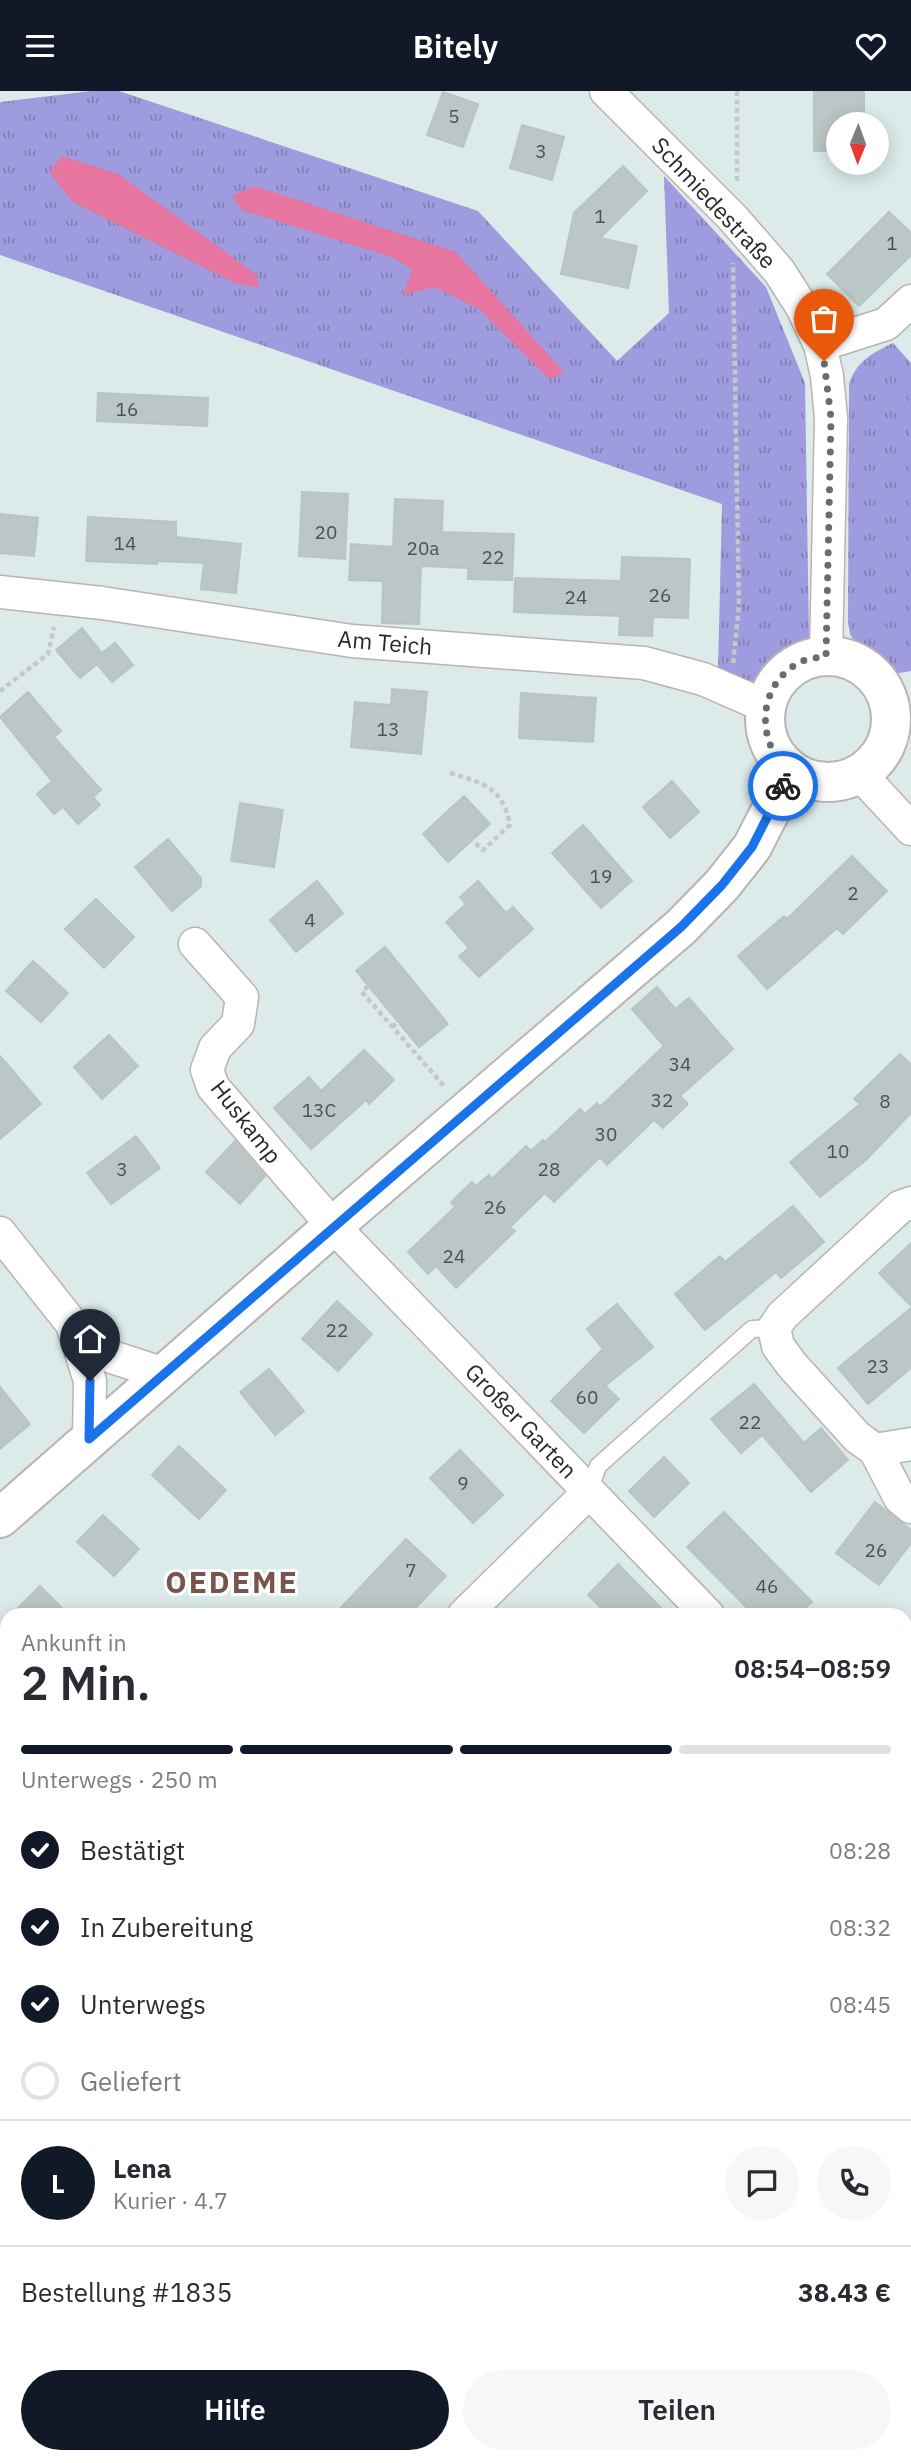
<!DOCTYPE html>
<html lang="de">
<head>
<meta charset="utf-8">
<style>
  :root { --surface:#fff; --page:#f7f7f7; --text:#2b2b33; --muted:#7c7c81; --line:#e1e1e2; --accent:#111827 }
  body { margin:0; font-family:"IBM Plex Sans",sans-serif; background:var(--page); color:var(--text); height:100vh; display:flex; flex-direction:column; font-size:26px; white-space:nowrap }
  * { box-sizing:border-box; margin:0 }
  p { font-size:23px; color:var(--muted) }
  .icon { flex:none; width:38px; height:38px; fill:none; stroke:currentColor; stroke-width:2; stroke-linecap:round; stroke-linejoin:round }
  .map { position:relative; flex:1; overflow:hidden }
  .panel { position:absolute; left:0px; top:1517px; width:912px; height:856px; display:flex; flex-direction:column; background:var(--surface); border-radius:21px 21px 0 0; box-shadow:0 4px 18px #0003 }
  .panel>* { flex:none }
  .needle { width:46px; rotate:181deg }
  .controls { position:absolute; left:826px; top:21px; display:grid; gap:14px }
  .controls a { display:grid; place-items:center; width:63px; height:63px; border-radius:50%; background:var(--surface); box-shadow:0 4px 18px #0003; font-size:35px }
  .pin { position:absolute; display:grid; place-items:center; width:60px; height:60px; color:#fff; margin:-72px -30px; border-radius:50% 50% 50% 0; rotate:-45deg; box-shadow:0 0 7px #0007 }
  .pin .icon { rotate:45deg }
  .courier { position:absolute; display:grid; place-items:center; width:70px; height:70px; margin:-35px; border:5px solid #1a73e8; border-radius:50%; background:#fff; color:#222; box-shadow:0 2px 9px #0007 }
  .headline em { font-style:normal; font-weight:600 }
  .headline div { display:flex; flex-direction:column-reverse }
  .headline { display:flex; align-items:center; justify-content:space-between; height:119px; padding:0 21px }
  h1 { font-size:46px; font-weight:600; line-height:52px }
  .bar { display:grid; grid-template-columns:repeat(4,1fr); gap:10px 7px; align-content:center; height:84px; padding:0 21px }
  .bar i { height:9px; border-radius:5px; background:var(--line) }
  .bar .current { background:var(--accent) }
  .bar p { grid-column:span 4 }
  .line { display:flex; align-items:center; gap:18px; padding:0 21px; border-top:2px solid var(--line) }
  .line div { flex:1 }
  .round { display:grid; place-items:center; flex:none; width:74px; height:74px; border-radius:37px; background:var(--page) }
  ol { padding:0 21px; list-style:none }
  li { display:flex; align-items:center; gap:21px; height:77px }
  li p { margin-inline-start:auto }
  li .icon { padding:7px; border-radius:50%; background:var(--accent); color:#fff; stroke-width:4 }
  li:last-child { color:var(--muted) }
  li i { width:38px; height:38px; border:4px solid var(--line); border-radius:50% }
  .cta { display:flex; gap:14px; margin-top:auto; padding:14px 21px }
  .cta a { flex:1; height:80px; border-radius:42px; background:var(--accent); color:#fff; font-size:28px; font-weight:600; line-height:80px; text-align:center }
  .cta a+a { background:var(--page); color:var(--text) }
  header { display:flex; justify-content:space-between; align-items:center; height:91px; padding:0 21px; background:var(--accent); color:#fff; font-size:32px; font-weight:600 }
  .map>svg:first-child { display:block }
</style>
</head>
<body>
<header><svg class="icon" aria-label="menu" viewBox="0 0 24 24"><path d="M4 6h16M4 12h16M4 18h16"/></svg>Bitely<svg class="icon" aria-label="heart" viewBox="0 0 24 24"><path d="M12 20l-8-8c-3-5 5-10 8-4 3-6 11-1 8 4z"/></svg></header>
<div class="map">
<svg width="911" height="2372" viewBox="0 0 911 2372">
  <defs>
    <pattern id="grass-tufts" width="24" height="20" patternUnits="userSpaceOnUse" patternTransform="scale(1.75)"><rect width="24" height="20" fill="#9e9cde"/><path d="M3 7l-1-3M5 7V3M7 7l1-3M15 17l-1-3M17 17v-4M19 17l1-3" fill="none" stroke="#817fb4"/></pattern>
  </defs>
  <rect width="100%" height="100%" fill="#dcebea"/>
  <path fill="url(#grass-tufts)" d="M91 0H119L478 120 617 270 669 222 664 85 766 196 805 292 809 548 761 596 718 580 722 413 0 164V11Z
    M893 252 911 272V580L894 583 874 573 857 555 850 543 848 530 849 293C857 270 872 262 893 252Z
    M911 1602V1703L905 1696V1607Z
    M911 1736V2186L905 2188V1742Z
    M7 2241V2366H888L894 2372H0V2245Z"/>
  <path fill="#e6759f" d="M62 65 118 83 257 184 259 197 235 192 73 111 49 81Z
    M255 95 456 161 564 281 549 288 479 218 435 196 402 204 413 179 392 166 242 119 232 105Z"/>
  <path fill="#bcc6c6" stroke="#b6c5c6" stroke-width="2" d="M814 0H864V33H838V60H814Z
    M443 1 478 13 463 56 427 44Z
    M522 34 564 46 552 89 510 77Z
    M623 75 647 100 600 147 637 155 628 197 561 183 574 122Z
    M889 121 911 142V164L859 215 827 183Z
    M98 302 208 307 207 335 97 330Z
    M302 401 348 403 345 468 299 465Z
    M395 408 443 410 442 441 514 443 512 489 468 488V477L421 475 419 533 382 532 383 490 349 489 351 453 393 456Z
    M0 423 38 427 34 465 0 462Z
    M88 426 176 431V446L241 453 236 502 201 498 204 472 157 470V473L86 470Z
    M622 466 690 468 688 527 653 526 652 545 619 544 620 525 514 521 515 487 621 490Z
    M82 537 102 562 115 552 133 574 112 591 97 573 80 587 56 559Z
    M392 598 427 601 421 663 351 656 355 611 391 614Z
    M28 601 61 640 54 646 101 699 93 706 100 714 78 733 63 716 54 723 37 703 52 690 0 626Z
    M521 602 596 607 593 651 519 647Z
    M672 690 699 721 670 747 643 716Z
    M464 705 490 733 448 771 423 743Z
    M240 712 283 719 274 776 231 770Z
    M583 734 632 790 601 817 552 762Z
    M168 748 201 787V795L172 820 135 776Z
    M852 765 887 800 843 843 837 837 767 898 738 865 784 825 787 828Z
    M317 790 343 822 296 861 270 829Z
    M478 790 506 822 513 816 533 838 479 886 459 865 469 857 446 831 466 813 460 806Z
    M96 808 134 846 104 877 65 838Z
    M385 856 448 933 419 956 356 880Z
    M33 870 68 902 41 931 6 900Z
    M657 896 675 918 689 907 733 958 680 1005 688 1013 663 1037 654 1029 607 1074 600 1066 554 1111 545 1102 510 1136 515 1140 456 1197 436 1175 428 1183 408 1161 455 1116 451 1111 472 1091 476 1095 489 1084 492 1088 526 1055 531 1060 543 1049 545 1051 580 1018 585 1023 597 1012 600 1016 664 955 632 918Z
    M109 944 138 975 102 1008 74 976Z
    M364 959 394 989 369 1013 366 1009 311 1058 274 1017 309 986 321 1000Z
    M900 963 911 974V1022L866 1069 820 1106 790 1071 860 1013 854 1008Z
    M0 965 41 1013 0 1048Z
    M136 1045 160 1077 111 1113 87 1082Z
    M235 1050 265 1085 240 1113 206 1081Z
    M793 1115 824 1151 781 1187 776 1181 705 1239 675 1203 720 1165 725 1171Z
    M911 1152V1215L879 1182Z
    M337 1210 372 1243 338 1280 302 1248Z
    M617 1213 653 1256 605 1295 619 1308 584 1342 551 1310 603 1258 587 1238Z
    M911 1217V1277L868 1313 838 1277Z
    M269 1278 304 1320 275 1344 240 1301Z
    M754 1293 804 1352 821 1337 848 1369 811 1401 762 1344 741 1362 711 1328Z
    M0 1296 30 1333 0 1358Z
    M179 1355 226 1399 199 1428 152 1384Z
    M460 1359 503 1404 473 1432 430 1387Z
    M664 1366 689 1392 654 1426 629 1400Z
    M875 1411 911 1439V1452L879 1494 836 1462Z
    M724 1421 812 1511 798 1524H754L687 1456Z
    M103 1424 139 1458 114 1485 77 1451Z
    M406 1448 446 1485 409 1524H334Z
    M618 1473 668 1524H608L588 1504Z
    M40 1495 69 1524H11Z"/>
  <g fill="none" stroke-linecap="round" stroke-linejoin="round">
    <g stroke="#bcb2af" stroke-width="19">
      <path id="lane" d="M589 1401 598 1375 752 1238 774 1237
        M0 1949 7 1946"/>
    </g>
    <g stroke="#bcb2af" stroke-width="35">
      <path id="street" d="M606 0 732 126 779 180 802 216 820 254 827 285 831 327 826 565
        M820 254 886 233 911 210
        M0 501 102 512 352 550 644 572 703 588 765 615
        M860 683 911 738
        M195 853 242 906 238 933 215 957 207 979 213 996 333 1135 708 1524
        M911 1112 900 1116 782 1225 774 1237 778 1255 792 1274 857 1346 875 1359 900 1407 911 1416
        M0 1142 72 1233 112 1266 164 1283
        M72 1233 90 1290 89 1348
        M875 1359 911 1353
        M464 1524 589 1401
        M0 1583 7 1590"/>
    </g>
    <g stroke="#bcb2af" stroke-width="42">
      <path id="secondary" d="M765 628a63 63 0 1 1 126 0a63 63 0 1 1-126 0Z
        M0 1427 333 1135 681 836 722 794 752 756 791 680"/>
    </g>
    <path stroke="#c7c7c7" stroke-width="4.5" stroke-dasharray="5 3.5" stroke-linecap="butt" d="M737 90V0
      M733 572 739 515 733 172
      M0 600 48 563 54 536
      M885 669 911 647
      M450 682C483 692 503 696 510 734L483 759 472 749
      M368 895 362 901 445 996
      M392 936 398 931
      M905 1651 911 1652
      M905 2124 911 2123
      M867 2366 873 2372
      M106 2372 121 2366"/>
    <use href="#lane" stroke="#fff" stroke-width="16"/>
    <use href="#street" stroke="#fff" stroke-width="32"/>
    <use href="#secondary" stroke="#fff" stroke-width="38"/>
  </g>
  <g fill="none" stroke-linecap="round" stroke-linejoin="round">
    <path stroke="#686d6d" stroke-width="7" stroke-dasharray="0 12.6" d="M783 695 791 680C785 674 777 667 773 660 756 626 768 584 805 569 811 567 819 567 826 565L831 327 824 270"/>
    <path stroke="#1a73e8" stroke-width="9" d="M90 1290 89 1348 681 836 722 794 752 756 783 695"/>
  </g>
  <g text-anchor="middle" stroke-width="6" stroke-linejoin="round" paint-order="stroke">
    <g font-size="19" fill="#4e5050">
      <text x="454" y="32">5</text>
      <text x="541" y="67">3</text>
      <text x="600" y="132">1</text>
      <text x="892" y="159">1</text>
      <text x="127" y="325">16</text>
      <text x="326" y="448">20</text>
      <text x="125" y="459">14</text>
      <text x="423" y="464">20a</text>
      <text x="493" y="473">22</text>
      <text x="660" y="511">26</text>
      <text x="576" y="513">24</text>
      <text x="388" y="645">13</text>
      <text x="601" y="792">19</text>
      <text x="853" y="809">2</text>
      <text x="310" y="836">4</text>
      <text x="680" y="980">34</text>
      <text x="662" y="1016">32</text>
      <text x="885" y="1017">8</text>
      <text x="319" y="1026">13C</text>
      <text x="606" y="1050">30</text>
      <text x="838" y="1067">10</text>
      <text x="122" y="1085">3</text>
      <text x="549" y="1085">28</text>
      <text x="495" y="1123">26</text>
      <text x="454" y="1172">24</text>
      <text x="337" y="1246">22</text>
      <text x="878" y="1282">23</text>
      <text x="587" y="1313">60</text>
      <text x="750" y="1338">22</text>
      <text x="463" y="1399">9</text>
      <text x="876" y="1466">26</text>
      <text x="411" y="1486">7</text>
      <text x="767" y="1502">46</text>
    </g>
    <g font-size="23" fill="#292929" stroke="#fff">
      <text transform="translate(714 112) rotate(47)" y="8">Schmiedestraße</text>
      <text transform="translate(385 552) rotate(5)" y="8">Am Teich</text>
      <text transform="translate(246 1031) rotate(52)" y="8">Huskamp</text>
      <text transform="translate(521 1330) rotate(46)" y="8">Großer Garten</text>
    </g>
    <g font-size="30" font-weight="bold" letter-spacing="2" fill="#77554d" stroke="#fff">
      <text x="232" y="1502">OEDEME</text>
    </g>
  </g>
</svg>
<div class="controls">
<a><svg class="needle" viewBox="-14 -14 28 28"><path d="M0-13l5 13h-10z" fill="#e53935"/><path d="M0 13l5-13h-10z" fill="#7c7c81"/></svg></a>
</div>
<div class="pin" style="left:824px;top:270px;background:#ea580c"><svg class="icon" aria-label="bag" viewBox="0 0 24 24"><path d="M5 8h14l-1 12H6zM9 8a3 3 0 0 1 6 0"/></svg></div>
<div class="pin" style="left:90px;top:1290px;background:#1f2937"><svg class="icon" aria-label="home" viewBox="0 0 24 24"><path d="M3 11l9-7 9 7M6 9v11h12V9"/></svg></div>
<div class="courier" style="left:783px;top:695px"><svg class="icon" aria-label="bike" viewBox="0 0 24 24"><circle cx="6" cy="16" r="4"/><circle cx="18" cy="16" r="4"/><path d="M6 16l4-8h5l3 8M10 8l3 8H6M13 5h3"/></svg></div>
<section class="panel">
<div class="headline"><div><h1>2 Min.</h1><p>Ankunft in</p></div><em>08:54–08:59</em></div>
<div class="bar"><i class="current"></i><i class="current"></i><i class="current"></i><i></i><p>Unterwegs · 250 m</p></div>
<ol>
<li><svg class="icon" aria-label="check" viewBox="0 0 24 24"><path d="M5 12l5 5 9-10"/></svg>Bestätigt<p>08:28</p></li>
<li><svg class="icon" aria-label="check" viewBox="0 0 24 24"><path d="M5 12l5 5 9-10"/></svg>In Zubereitung<p>08:32</p></li>
<li><svg class="icon" aria-label="check" viewBox="0 0 24 24"><path d="M5 12l5 5 9-10"/></svg>Unterwegs<p>08:45</p></li>
<li><i></i>Geliefert</li>
</ol>
<div class="line" style="height:126px"><b class="round" style="background:var(--accent);color:#fff">L</b><div><b>Lena</b><p>Kurier · 4.7</p></div><a class="round"><svg class="icon" aria-label="chat" viewBox="0 0 24 24"><path d="M4 5h16v11H9l-5 4z"/></svg></a><a class="round"><svg class="icon" aria-label="phone" viewBox="0 0 24 24"><path d="M5 4h4l2 5-3 2q2 4 5 5l2-3 5 2v4C11 20 4 13 5 4z"/></svg></a></div>
<div class="line" style="height:91px"><div>Bestellung #1835</div><b>38.43 €</b></div>
<div class="cta"><a>Hilfe</a><a>Teilen</a></div>
</section>
</div>
</body>
</html>
